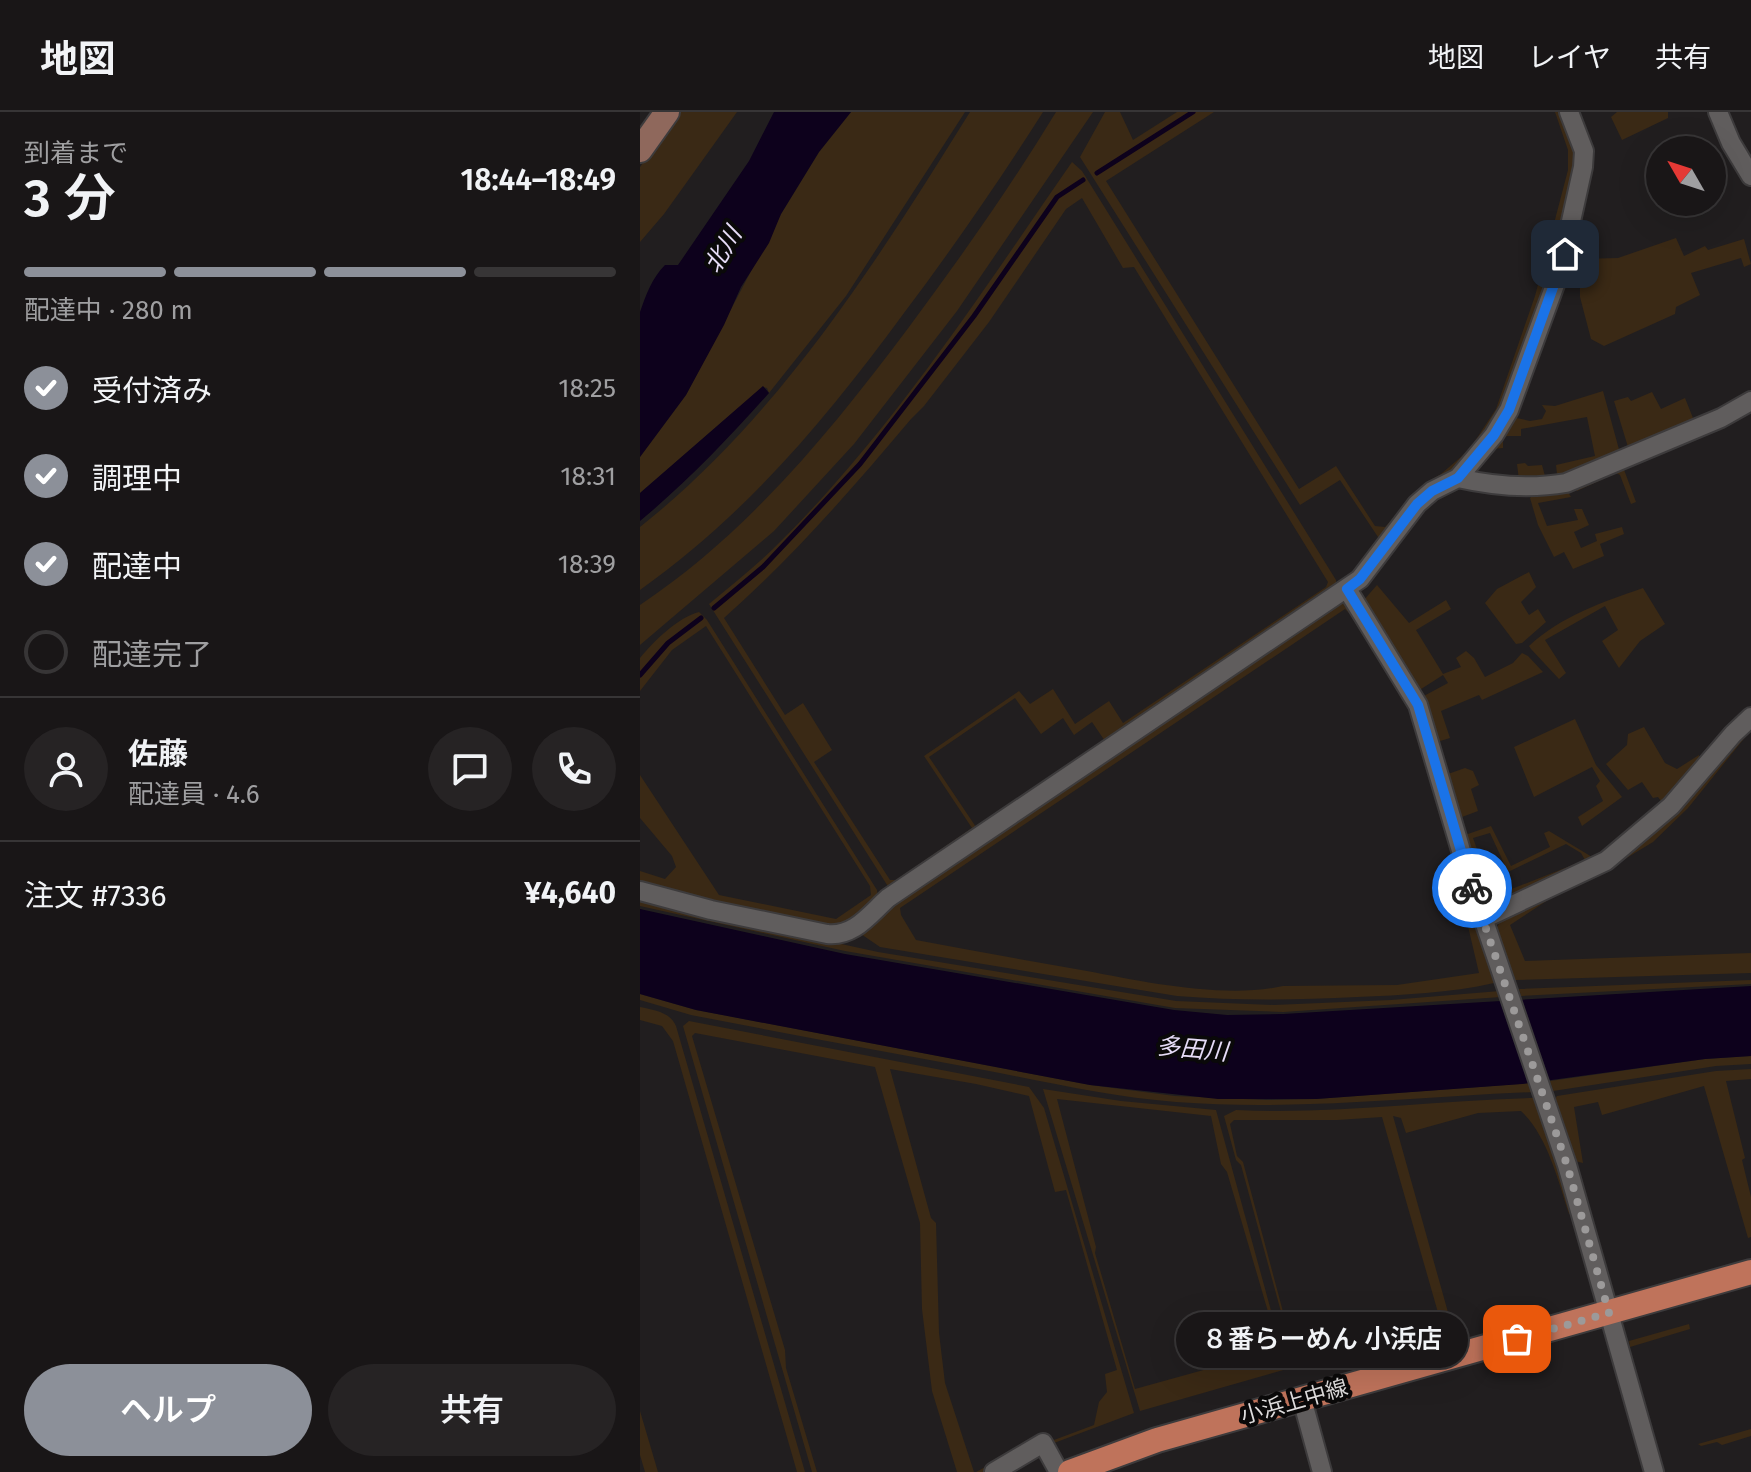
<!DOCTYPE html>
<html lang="ja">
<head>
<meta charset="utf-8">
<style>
  :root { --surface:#191617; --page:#262324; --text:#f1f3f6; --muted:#9f9fa1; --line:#373536; --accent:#8c9099 }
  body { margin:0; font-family:"Fira Sans","Noto Sans JP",sans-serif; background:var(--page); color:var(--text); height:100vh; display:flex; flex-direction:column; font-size:30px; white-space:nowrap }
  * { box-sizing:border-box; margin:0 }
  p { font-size:26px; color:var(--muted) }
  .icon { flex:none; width:44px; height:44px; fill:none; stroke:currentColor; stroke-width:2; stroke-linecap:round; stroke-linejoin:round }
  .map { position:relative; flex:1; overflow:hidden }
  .side { display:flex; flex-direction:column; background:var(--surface); width:640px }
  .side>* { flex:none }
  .needle { width:52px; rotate:309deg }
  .buttons { position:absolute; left:1006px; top:24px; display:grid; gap:16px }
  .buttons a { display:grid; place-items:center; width:80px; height:80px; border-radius:50%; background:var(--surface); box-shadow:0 8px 32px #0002,0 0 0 2px var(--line); font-size:40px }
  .pin { position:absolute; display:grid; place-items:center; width:68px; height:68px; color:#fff; margin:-34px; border-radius:16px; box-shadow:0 4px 12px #0006 }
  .courier { position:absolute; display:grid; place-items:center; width:80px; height:80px; margin:-40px; border:6px solid #1a73e8; border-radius:50%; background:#fff; color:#222; box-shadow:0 2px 10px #0007 }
  .bubble { position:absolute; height:56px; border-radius:28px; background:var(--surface); box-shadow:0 8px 32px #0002,0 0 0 2px var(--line); font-size:26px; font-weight:600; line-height:56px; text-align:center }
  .summary em { font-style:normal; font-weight:600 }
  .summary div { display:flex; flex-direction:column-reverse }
  .summary { display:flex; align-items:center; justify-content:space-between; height:136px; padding:0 24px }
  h1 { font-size:52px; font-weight:600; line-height:60px }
  .bar { display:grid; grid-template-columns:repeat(4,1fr); gap:12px 8px; align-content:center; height:96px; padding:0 24px }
  .bar i { height:10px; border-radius:6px; background:var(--line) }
  .bar .on { background:var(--accent) }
  .bar p { grid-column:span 4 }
  .line { display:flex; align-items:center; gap:20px; padding:0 24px; border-top:2px solid var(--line) }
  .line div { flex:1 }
  .round { display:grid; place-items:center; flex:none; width:84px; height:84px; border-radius:42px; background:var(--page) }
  ol { padding:0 24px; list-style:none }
  li { display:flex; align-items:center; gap:24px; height:88px }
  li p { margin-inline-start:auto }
  li .icon { padding:8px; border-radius:50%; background:var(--accent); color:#fff; stroke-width:4 }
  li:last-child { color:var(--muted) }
  li i { width:44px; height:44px; border:4px solid var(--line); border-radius:50% }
  .cta { display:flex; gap:16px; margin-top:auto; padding:16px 24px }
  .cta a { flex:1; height:92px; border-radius:48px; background:var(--accent); color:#fff; font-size:32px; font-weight:600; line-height:92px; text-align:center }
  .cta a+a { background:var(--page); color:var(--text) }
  header { display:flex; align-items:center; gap:48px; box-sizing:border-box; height:112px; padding:0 40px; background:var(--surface); border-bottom:2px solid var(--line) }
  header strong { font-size:38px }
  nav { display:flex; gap:44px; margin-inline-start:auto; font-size:28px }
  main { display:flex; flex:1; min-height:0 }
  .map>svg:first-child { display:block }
</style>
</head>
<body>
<header>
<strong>地図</strong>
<nav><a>地図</a><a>レイヤ</a><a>共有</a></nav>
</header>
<main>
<section class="side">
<div class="summary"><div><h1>3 分</h1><p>到着まで</p></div><em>18:44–18:49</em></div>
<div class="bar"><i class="on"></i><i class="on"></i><i class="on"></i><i></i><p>配達中 · 280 m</p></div>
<ol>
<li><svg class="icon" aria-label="check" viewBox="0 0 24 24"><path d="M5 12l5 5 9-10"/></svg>受付済み<p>18:25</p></li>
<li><svg class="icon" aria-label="check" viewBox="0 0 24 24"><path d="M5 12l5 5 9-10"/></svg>調理中<p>18:31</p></li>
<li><svg class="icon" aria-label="check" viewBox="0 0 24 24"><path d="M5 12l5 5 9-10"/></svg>配達中<p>18:39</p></li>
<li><i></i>配達完了</li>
</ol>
<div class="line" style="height:144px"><a class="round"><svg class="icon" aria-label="person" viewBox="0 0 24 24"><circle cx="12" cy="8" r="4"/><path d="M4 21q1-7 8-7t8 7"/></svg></a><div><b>佐藤</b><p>配達員 · 4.6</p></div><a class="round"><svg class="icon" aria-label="chat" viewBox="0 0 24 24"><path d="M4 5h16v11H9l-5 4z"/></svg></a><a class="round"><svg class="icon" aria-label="phone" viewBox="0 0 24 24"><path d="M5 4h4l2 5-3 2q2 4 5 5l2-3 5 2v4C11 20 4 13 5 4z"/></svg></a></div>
<div class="line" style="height:104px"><div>注文 #7336</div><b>¥4,640</b></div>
<div class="cta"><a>ヘルプ</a><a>共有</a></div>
</section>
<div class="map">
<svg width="1111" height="1360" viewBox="0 0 1111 1360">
  <rect width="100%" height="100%" fill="#211e1f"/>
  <path fill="#3a2915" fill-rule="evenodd" d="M39 0H97L24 102 0 130V55Z
    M211 0H325L206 184 129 281 127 276 123 275 0 381V345L46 283 141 102 179 40Z
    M330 0H403C359 69 313 136 264 201 186 307 108 401 0 478V415C140 304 237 149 330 0Z
    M416 0H453L317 199 214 332 134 419 0 533V493C109 420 191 319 269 215 321 145 371 74 416 0Z
    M465 0H480L493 28 537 0H574L466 69 659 377 696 354 735 414 745 415 786 371 801 362 829 338 856 297 895 184 928 58V38L915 0H923L938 40 914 157 864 295 831 343 740 428 700 368 660 393 440 45Z
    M977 0H1028V6L982 28 971 5Z
    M432 50 442 59 696 468V474L467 632 452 610 434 623 423 606 401 622 375 586 289 645 338 718 249 776 69 492C94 471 120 451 142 428 254 316 342 180 432 50ZM442 86 483 156 494 155 688 470 686 475 483 611 469 589 435 612 413 577 390 592 379 579 284 644 332 716 256 768H250L174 650 192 638 163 591 145 603 84 506C153 445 212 377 271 307L284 294 349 210 426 97Z
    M1036 126 1044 144 1065 134 1068 138 1104 127 1111 152 1104 155 1101 146 1051 161 1060 183 1036 195 1035 202 964 234 951 227 940 185V147L978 146Z
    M963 279 980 341 927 365 879 368 877 352 885 351 888 354 902 353 905 364 917 362 916 353 955 344 947 305 881 317V324H867L863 327V336L852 337 872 305 890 309 902 307 906 299 902 293 915 294Z
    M1012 280 1021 297 1045 286 1055 311 993 336 988 335 974 289 988 285 991 289Z
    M983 355 996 390 991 392 980 363 976 361 937 379 936 375Z
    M928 380 931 385 898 391 907 414 938 408 934 397H942L949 413 934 420 941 436 957 429 955 422 982 415 984 422 960 432 964 444 933 457 924 440 914 445 898 413 890 386 893 383Z
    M889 460 896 475 881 490 889 503 898 497 906 510 882 531 876 532 845 491 857 477Z
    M737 473 769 511 806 488 811 497 776 518 803 562 821 555 816 546 826 539 834 546 845 565 873 551 882 541 888 544 903 560 842 588 839 583 801 599 810 626 797 630 782 585 808 571 803 563 778 579 723 489Z
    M1003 476 1025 512 1000 529 979 556 962 529 978 518 965 494 905 528 926 561 919 567 891 537 889 534C921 504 963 490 1003 476Z
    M701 488 707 489 772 595 855 866 854 871C810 881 762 883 717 885 657 888 598 889 537 884L240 835 221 822 223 817 248 792ZM705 497 710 502 770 597 810 738 839 861 757 873 643 874C586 887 504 870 447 859 390 849 333 839 276 828L261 803 260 796Z
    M59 500 67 508 237 778 238 787 207 813 195 815 73 791 0 770V759L25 767 36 755 32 744 0 706V663L79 783 196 807 231 783 230 774 66 514 32 538 0 579V546C14 529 37 506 59 500Z
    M935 607 956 653 982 685 942 714 938 705 963 689 956 674 960 669 952 655 894 685 874 635Z
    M1111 611V618L1048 696 1013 730 970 756 914 784 870 813 885 849 1111 841V861L875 868 856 817 861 808 969 754Z
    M1004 615 1025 651 1037 657 1059 643 1061 652 1024 693 1018 685 1013 686 1002 670 988 678 966 652 987 633 988 622Z
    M825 656 833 659 839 673 831 677 838 699 822 705 808 662Z
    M851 714 871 754 910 735 904 721 909 719 957 748 856 793 846 788 825 723ZM850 721 868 760 926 732 941 741 945 748 854 784 833 726Z
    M0 788 238 840 536 889 634 893 751 888 860 879 861 885 643 900 535 896 205 839 0 794Z
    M1111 868V872L881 884 879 877Z
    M0 882 56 898 450 973 535 984 627 988 676 987 892 971 894 980C775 985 655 999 536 990 471 985 407 970 344 958 246 940 148 922 51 903L0 888Z
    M0 895C14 898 30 900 36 914L165 1360H157L33 929 22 914 0 908Z
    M49 909 389 975 404 996 494 1301 414 1331 406 1324 344 1360H336L406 1322 414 1328 454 1313 459 1290 467 1280 465 1262 477 1258 426 1078 415 1080 389 984 336 972 250 957 291 1106 296 1111 299 1221 305 1271 334 1360H317L292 1279 282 1197 280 1111 235 955 55 921 52 924 145 1238 146 1256 177 1360H172L43 914Z
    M1111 944V952L1076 954 913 979 910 969 1065 947Z
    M1111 957V967L1086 969 1105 1046 1102 1048 1111 1085V1125L1108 1126 1064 974 962 1003 958 990 934 995 943 1051 935 1049 915 987 917 984 1076 959Z
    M403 977 481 989 576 998 647 1257 500 1299ZM417 987 571 1004 581 1052 587 1060 639 1237 495 1277 455 1141 456 1135Z
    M895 986 920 1055 932 1101 929 1102C918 1068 907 1023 881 999L838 1001 766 1021 761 1006 753 1004 811 1211 656 1255 601 1053 596 1048 584 1004 596 998C695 1003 795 988 895 986ZM742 1005 801 1211 657 1252 603 1050 597 1044 590 1012 594 1008H697Z
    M1049 1212 1050 1217 990 1235 989 1229Z
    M0 1299 18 1360H5L0 1343Z
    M1111 1317V1324L1082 1333 1077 1330 1061 1334 1058 1332Z"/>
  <path fill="#0d011c" d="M134 0H211L179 40 141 102 129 131 101 175 84 213 46 283 0 345V200C6 183 12 166 25 153H38L109 49Z
    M123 274 129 281C88 327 47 370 0 409V381Z
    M0 797 205 842 534 898 587 903 643 902 1111 874V944L1065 947 882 972 676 987H578L450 973 56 898 0 882Z"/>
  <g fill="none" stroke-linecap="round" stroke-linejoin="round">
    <path stroke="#0d011c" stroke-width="5" d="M457 61 553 0
      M74 496 123 455 220 352 334 204 417 85 443 68
      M0 563 28 531 61 506"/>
    <g stroke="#3d3b3c" stroke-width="22">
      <path id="street" d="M1078 0 1091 31 1111 64
        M818 366C853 374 891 377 926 371L1081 306 1111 289
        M707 477 778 593 827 759 927 1053 1014 1360
        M0 779 71 798 187 822C214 825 229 803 248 786L720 467 777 392 792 379 818 366 854 323 869 298 920 159 943 55 944 39 929 0
        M843 807 966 749 1031 694 1093 622 1111 605
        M662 1287 682 1360
        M354 1360 403 1331 419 1360"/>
    </g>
    <g stroke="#3d3b3c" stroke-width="28">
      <path id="secondary" d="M0 38 27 0"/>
    </g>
    <g stroke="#3d3b3c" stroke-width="28">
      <path id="primary" d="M430 1360 517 1328 1111 1160"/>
    </g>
    <use href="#street" stroke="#605d5d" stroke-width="18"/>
    <use href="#secondary" stroke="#8f685c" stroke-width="24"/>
    <use href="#primary" stroke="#bf735b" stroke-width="24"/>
  </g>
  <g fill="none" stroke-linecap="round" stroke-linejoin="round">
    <path stroke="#9c9a9a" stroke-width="8" stroke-dasharray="0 14.4" d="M832 776 927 1053 969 1201 877 1227"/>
    <path stroke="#1a73e8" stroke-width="10" d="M832 776 778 593 707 477 720 467 777 392 792 379 818 366 854 323 869 298 925 142"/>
  </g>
  <g text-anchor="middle" stroke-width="8" stroke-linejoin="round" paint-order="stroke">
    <g font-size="22" fill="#dfdddd" stroke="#0a0909">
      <text transform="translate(654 1289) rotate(-16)" y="8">小浜上中線</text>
    </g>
    <g font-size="24" font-style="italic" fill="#e6dcf7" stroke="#0a0909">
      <text transform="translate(83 138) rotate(-59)" y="8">北川</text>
      <text transform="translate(552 937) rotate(5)" y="8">多田川</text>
    </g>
  </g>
</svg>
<div class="buttons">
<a><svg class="needle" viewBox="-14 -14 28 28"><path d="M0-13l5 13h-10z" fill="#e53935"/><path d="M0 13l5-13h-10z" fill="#9f9fa1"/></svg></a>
</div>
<div class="pin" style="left:877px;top:1227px;background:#ea580c"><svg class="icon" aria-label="bag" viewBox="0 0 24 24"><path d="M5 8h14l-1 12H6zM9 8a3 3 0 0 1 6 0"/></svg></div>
<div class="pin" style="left:925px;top:142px;background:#1f2937"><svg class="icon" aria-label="home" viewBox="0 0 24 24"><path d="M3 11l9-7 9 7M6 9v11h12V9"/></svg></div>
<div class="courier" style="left:832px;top:776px"><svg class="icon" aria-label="bike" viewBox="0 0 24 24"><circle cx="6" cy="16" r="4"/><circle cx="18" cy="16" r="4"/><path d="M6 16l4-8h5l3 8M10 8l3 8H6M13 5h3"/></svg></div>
<div class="bubble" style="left:536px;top:1200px;width:292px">８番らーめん 小浜店</div>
</div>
</main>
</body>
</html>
